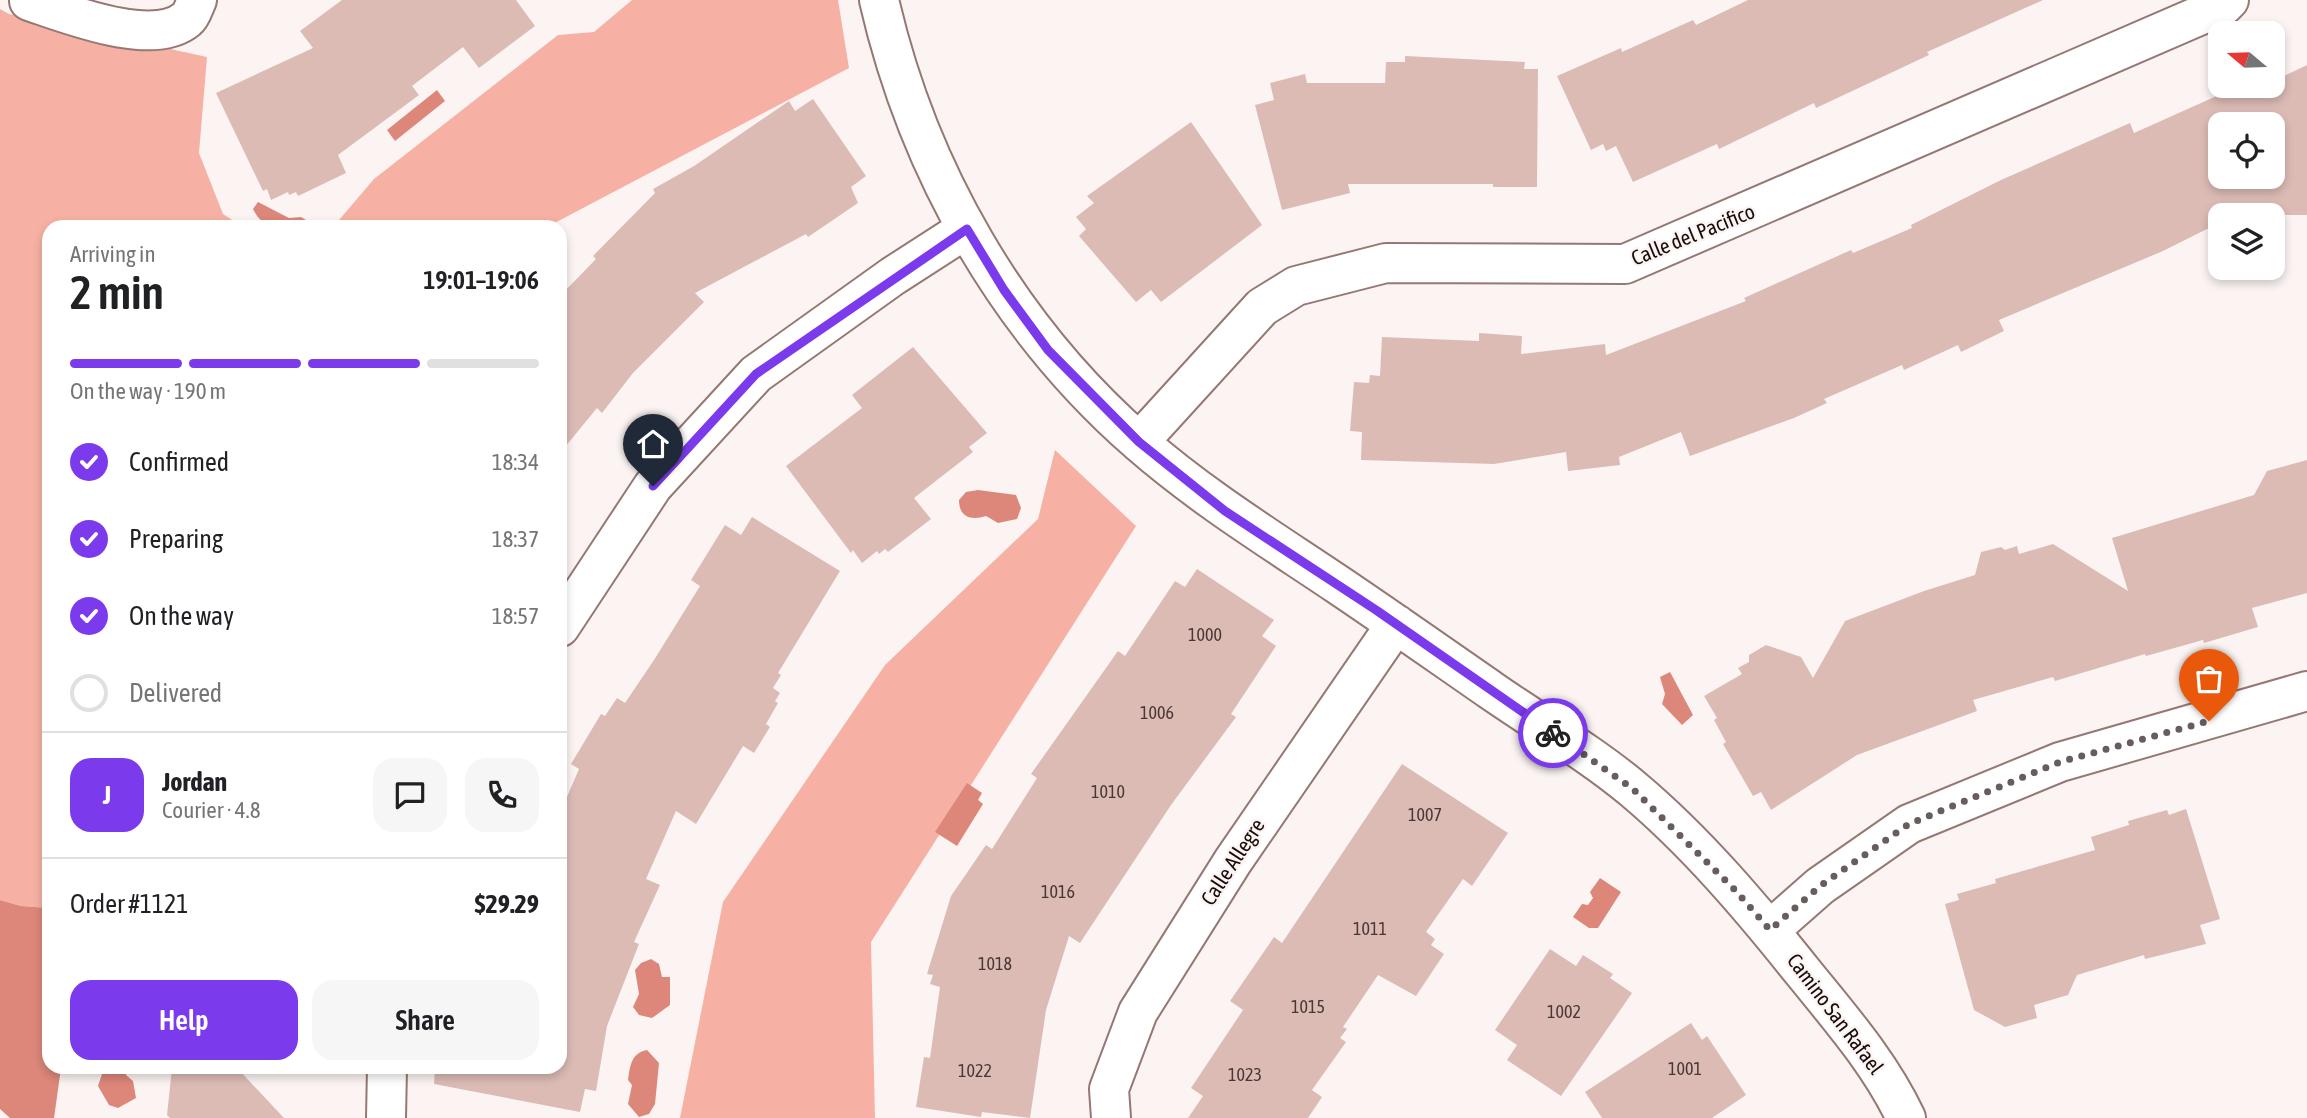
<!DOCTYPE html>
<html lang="en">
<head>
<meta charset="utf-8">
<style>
  :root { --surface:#fff; --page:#f6f6f6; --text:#202124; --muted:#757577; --line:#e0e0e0; --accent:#7c3aed }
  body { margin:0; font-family:"Asap Condensed",sans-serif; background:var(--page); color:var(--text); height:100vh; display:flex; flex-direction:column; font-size:26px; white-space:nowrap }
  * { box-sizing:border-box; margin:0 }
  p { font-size:23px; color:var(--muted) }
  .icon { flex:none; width:38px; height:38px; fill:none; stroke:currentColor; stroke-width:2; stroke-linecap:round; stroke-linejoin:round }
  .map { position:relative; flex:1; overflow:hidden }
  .side { position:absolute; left:42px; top:220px; width:525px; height:854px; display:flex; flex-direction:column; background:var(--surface); border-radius:21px; box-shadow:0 4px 10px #0003 }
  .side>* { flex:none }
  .needle { width:46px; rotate:289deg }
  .fabs { position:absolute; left:2208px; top:21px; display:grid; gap:14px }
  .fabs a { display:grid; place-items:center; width:77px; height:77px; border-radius:14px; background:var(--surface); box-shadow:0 4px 10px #0003; font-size:35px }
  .pin { position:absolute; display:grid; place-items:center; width:60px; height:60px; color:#fff; margin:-72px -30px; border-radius:50% 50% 50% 0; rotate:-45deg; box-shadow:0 0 7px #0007 }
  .pin .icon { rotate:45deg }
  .courier { position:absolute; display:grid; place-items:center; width:70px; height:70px; margin:-35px; border:5px solid #7c3aed; border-radius:50%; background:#fff; color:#222; box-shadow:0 2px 9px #0007 }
  .summary em { font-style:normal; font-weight:600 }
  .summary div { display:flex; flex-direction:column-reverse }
  .summary { display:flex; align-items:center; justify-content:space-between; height:119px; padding:0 28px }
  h1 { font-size:46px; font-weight:600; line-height:52px }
  .bar { display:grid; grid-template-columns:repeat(4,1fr); gap:10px 7px; align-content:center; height:84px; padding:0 28px }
  .bar i { height:9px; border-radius:5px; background:var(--line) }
  .bar .active { background:var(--accent) }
  .bar p { grid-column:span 4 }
  .line { display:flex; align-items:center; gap:18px; padding:0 28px; border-top:2px solid var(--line) }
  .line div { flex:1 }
  .round { display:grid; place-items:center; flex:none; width:74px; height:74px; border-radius:21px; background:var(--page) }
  ol { padding:0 28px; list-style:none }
  li { display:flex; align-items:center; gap:21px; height:77px }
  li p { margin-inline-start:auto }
  li .icon { padding:7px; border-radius:50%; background:var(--accent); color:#fff; stroke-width:4 }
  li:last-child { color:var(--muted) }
  li i { width:38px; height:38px; border:4px solid var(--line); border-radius:50% }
  .action { display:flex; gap:14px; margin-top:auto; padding:14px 28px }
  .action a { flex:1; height:80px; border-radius:21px; background:var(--accent); color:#fff; font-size:28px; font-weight:600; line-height:80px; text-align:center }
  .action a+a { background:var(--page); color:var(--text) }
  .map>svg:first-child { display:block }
</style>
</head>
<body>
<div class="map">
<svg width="2307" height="1118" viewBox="0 0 2307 1118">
  <rect width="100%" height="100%" fill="#fbf4f3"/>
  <path fill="#f6b1a4" d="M632 0H838L849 68 547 227H333L374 179 558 35 594 32Z
    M0 9 9 14 207 57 199 153 223 214 243 227 49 228V908L21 906 0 900Z
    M1055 450 1136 526 871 942 875 1118H680L723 902 885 665 1038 519Z"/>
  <path fill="#dc8779" d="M437 90 445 101 395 141 387 130Z
    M258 202 289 218 301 217 311 223 312 227C288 228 265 234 253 209Z
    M978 490 1016 495 1021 508 1017 519 998 523 986 516C971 521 959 517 959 500L966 492Z
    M1670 672 1693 715 1682 725 1662 704 1665 694 1660 677Z
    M967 783 982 793 978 800 983 804 957 846 935 832Z
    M1600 878 1621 892 1598 928H1589L1573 917 1582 904 1588 905 1593 898 1590 892Z
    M0 900 21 906 49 908V1068H61L54 1118H10L0 1109Z
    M651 959 659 964 662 977H670V1005L652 1018 639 1015 633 1007 639 994 635 970 641 963Z
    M647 1050 659 1063 655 1104 649 1114 639 1117 628 1104 632 1085 628 1080C630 1066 631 1053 647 1050Z
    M104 1068H126V1075L133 1081 136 1098 118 1108 109 1105 98 1086Z"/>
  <path fill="#dcbbb5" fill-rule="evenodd" d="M342 0H516L535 26 479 68 463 47 412 86 419 95 338 155 346 173 298 196 296 192 289 195 288 192 271 200 267 189 263 191 216 93 313 48 300 31Z
    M1748 0H2043L1927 52 1929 55 1816 108 1814 103 1719 149 1717 144 1633 182 1616 146 1606 151 1603 144 1591 150 1557 76 1621 48 1622 52 1693 20 1696 25Z
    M1405 56 1525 62 1524 69H1538L1537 187H1493V184H1348L1350 193 1282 210 1255 105 1274 100 1270 83 1305 74 1307 83H1385L1386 62H1405Z
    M2307 65V215H2281L2273 219V215H2221V222L2163 251 1999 320 2004 331 1961 352 1958 345 1904 370 1902 365 1824 399 1827 403 1794 418 1690 456 1681 432 1619 457 1620 465 1568 471 1566 452 1494 464 1361 460 1362 432 1350 431 1354 382 1369 383 1370 375 1380 376 1382 337 1479 341V333L1522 336 1521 354 1605 344 1606 355 1746 301 1744 298 1851 250 1853 253 1912 228 1911 225 2001 180 2130 123 2134 133 2239 86H2273V81ZM2221 124H2273V177H2221Z
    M813 99 866 176 851 187 858 203 808 237 806 234 695 293 704 302 633 373 602 413 597 408 560 453V296L596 259 593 256 655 193 653 189 694 166 789 101 795 111Z
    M1191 122 1262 225 1161 302 1151 290 1136 302 1079 236 1086 229 1076 217 1094 203 1087 196Z
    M913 347 987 433 969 447 973 452 914 498 931 519 888 552 885 549 879 554 877 551 862 563 853 550 851 553 786 466 862 408 852 395Z
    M2307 460V593L2252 608 2258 627 2204 643 2203 640 2146 656 2145 654 2055 681 2053 677 1973 700 1977 711 1857 755 1771 810 1761 792 1753 796 1723 744 1726 742 1714 720 1717 718 1704 696 1742 674 1738 668 1749 662V655L1766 645 1801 657 1813 678 1845 621 1924 591 1975 575 1981 552 2001 547 2005 550 2017 546 2019 554 2053 544 2128 591 2112 538 2254 495 2267 471Z
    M752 517 840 571 778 673 781 675 773 688 780 693 775 701 778 703 766 724 770 727 754 753 743 746 696 824 676 811 646 879 660 885 634 942 639 944 607 1026 596 1091 585 1089 580 1112 434 1084 435 1068H560V813L579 769 571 764 601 714 605 716 617 698 625 703 654 660 700 586 691 580 725 525 741 535Z
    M1197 569 1274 620 1262 636 1276 646 1231 714 1236 717 1171 805 1080 943 1069 936 1046 1010 1030 1118 982 1112 981 1117 916 1107 924 1057 930 1058 940 987 930 984 933 975 927 974 951 896 986 845 992 849 1037 778 1031 774 1118 651 1125 656 1175 581 1185 587Z
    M1402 764 1508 833 1472 886 1463 879 1426 932 1435 939 1431 945 1444 954 1416 996 1378 975 1343 1027 1347 1029 1340 1038 1346 1042 1312 1090 1322 1097 1308 1118H1188L1203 1096 1191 1088 1243 1010 1230 1001 1274 937 1282 943Z
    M2186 809 2220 919 2200 925 2206 944 2145 959 2144 955 2077 975 2068 995 2034 1005 2037 1018 2005 1027 1974 1010 1945 904 1959 900 1957 894 1996 883 1995 879 2095 850 2091 837 2129 825 2128 821 2167 810 2169 815Z
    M1550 949 1576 966 1583 955 1613 974 1610 978 1632 993 1561 1096 1507 1060 1517 1045 1495 1030Z
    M1691 1023 1702 1040 1707 1036 1746 1095 1712 1118H1602L1585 1092Z
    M172 1068 238 1069 284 1118H170L167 1115Z"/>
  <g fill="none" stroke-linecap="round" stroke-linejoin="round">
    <g stroke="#967873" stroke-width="42">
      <path id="minor" d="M879 0C918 170 1008 328 1140 443 1202 497 1270 539 1337 584 1389 619 1440 655 1492 691 1538 723 1590 753 1633 789 1696 842 1751 907 1803 972 1841 1019 1880 1063 1906 1118
        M29 1C68 14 153 48 187 19 192 15 194 6 197 0
        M1139 442 1262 307 1296 286 1386 263 1625 264 2224 5 2229 0
        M560 627 653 486 756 374 893 276 966 229
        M1770 930 1820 886 1909 824 2060 762 2307 691
        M386 1118 387 1068
        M1111 1118 1109 1089 1138 1012 1233 861 1396 624"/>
    </g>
    <use href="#minor" stroke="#fff" stroke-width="38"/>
  </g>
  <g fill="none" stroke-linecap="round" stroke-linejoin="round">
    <path stroke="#675d5c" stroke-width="7" stroke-dasharray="0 12.6" d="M1553 733 1632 788 1735 890 1770 930 1820 886 1909 824 2060 762 2209 721"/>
    <path stroke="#7c3aed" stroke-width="9" d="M653 486 756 374 967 229 1004 290 1048 350 1139 442 1225 511 1376 610 1553 733"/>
  </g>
  <g text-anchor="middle" stroke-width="5" stroke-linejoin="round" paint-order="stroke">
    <g font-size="18" fill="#483835">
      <text x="1205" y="641">1000</text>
      <text x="1157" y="719">1006</text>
      <text x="1108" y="798">1010</text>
      <text x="1425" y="821">1007</text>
      <text x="1058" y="898">1016</text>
      <text x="1370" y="935">1011</text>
      <text x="995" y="970">1018</text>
      <text x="1308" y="1013">1015</text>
      <text x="1564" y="1018">1002</text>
      <text x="1685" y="1075">1001</text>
      <text x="975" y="1077">1022</text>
      <text x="1245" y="1081">1023</text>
    </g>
    <g font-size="21" fill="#170c0a" stroke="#fbf4f3">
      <text transform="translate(1693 235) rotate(-22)" y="7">Calle del Pacifico</text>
      <text transform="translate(1233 862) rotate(-57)" y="7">Calle Allegre</text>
      <text transform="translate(1835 1014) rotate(53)" y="7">Camino San Rafael</text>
    </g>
  </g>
</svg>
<div class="fabs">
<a><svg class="needle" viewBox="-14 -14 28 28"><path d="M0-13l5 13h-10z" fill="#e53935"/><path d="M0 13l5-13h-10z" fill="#757577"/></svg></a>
<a><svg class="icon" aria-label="locate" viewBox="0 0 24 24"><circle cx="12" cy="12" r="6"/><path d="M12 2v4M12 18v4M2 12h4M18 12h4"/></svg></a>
<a><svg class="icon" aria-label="layers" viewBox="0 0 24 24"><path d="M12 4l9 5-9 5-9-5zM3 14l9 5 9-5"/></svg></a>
</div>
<div class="pin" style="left:2209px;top:721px;background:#ea580c"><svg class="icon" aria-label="bag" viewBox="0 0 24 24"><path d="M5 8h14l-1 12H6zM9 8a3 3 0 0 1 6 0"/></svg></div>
<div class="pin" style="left:653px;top:486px;background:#1f2937"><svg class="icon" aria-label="home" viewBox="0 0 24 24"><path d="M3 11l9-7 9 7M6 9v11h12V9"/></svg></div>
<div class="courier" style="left:1553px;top:733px"><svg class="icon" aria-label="bike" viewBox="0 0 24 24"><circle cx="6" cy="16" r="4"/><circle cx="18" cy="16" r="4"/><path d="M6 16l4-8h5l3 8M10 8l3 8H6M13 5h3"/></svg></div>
<section class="side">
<div class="summary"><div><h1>2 min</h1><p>Arriving in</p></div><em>19:01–19:06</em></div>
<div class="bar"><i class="active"></i><i class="active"></i><i class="active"></i><i></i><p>On the way · 190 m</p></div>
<ol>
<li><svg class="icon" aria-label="check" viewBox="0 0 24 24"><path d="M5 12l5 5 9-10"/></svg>Confirmed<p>18:34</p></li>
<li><svg class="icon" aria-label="check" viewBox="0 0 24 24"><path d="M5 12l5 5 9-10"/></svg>Preparing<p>18:37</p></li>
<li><svg class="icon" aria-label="check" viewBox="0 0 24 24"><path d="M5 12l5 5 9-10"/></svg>On the way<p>18:57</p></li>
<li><i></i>Delivered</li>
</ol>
<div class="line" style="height:126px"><b class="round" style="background:var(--accent);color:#fff">J</b><div><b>Jordan</b><p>Courier · 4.8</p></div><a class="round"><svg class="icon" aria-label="chat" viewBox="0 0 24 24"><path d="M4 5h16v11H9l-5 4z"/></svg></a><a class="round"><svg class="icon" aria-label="phone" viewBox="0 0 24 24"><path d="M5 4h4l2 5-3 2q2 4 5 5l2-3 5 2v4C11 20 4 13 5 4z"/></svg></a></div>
<div class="line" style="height:91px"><div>Order #1121</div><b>$29.29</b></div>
<div class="action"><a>Help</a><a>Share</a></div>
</section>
</div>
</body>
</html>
